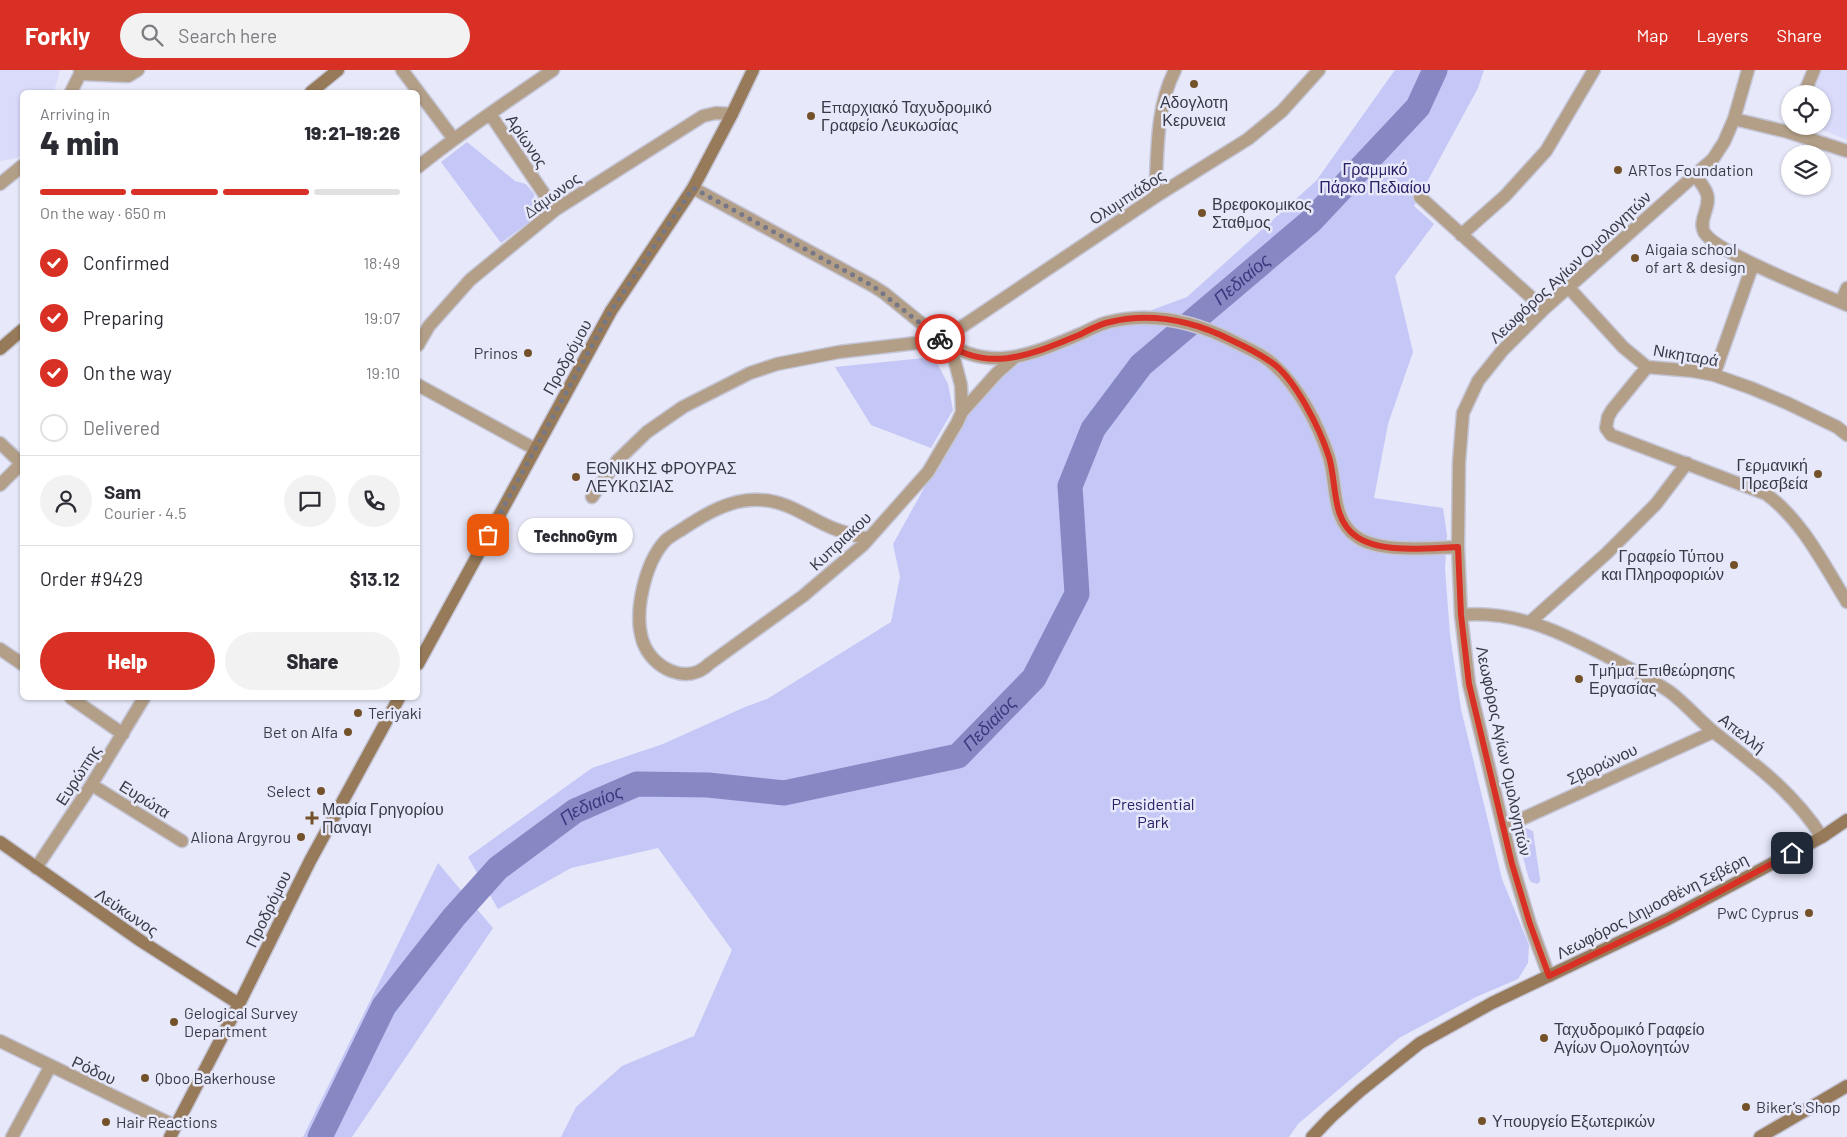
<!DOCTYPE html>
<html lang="en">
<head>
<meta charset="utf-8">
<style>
  :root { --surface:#fff; --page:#f2f2f3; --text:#2b2b33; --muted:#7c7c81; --line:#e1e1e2; --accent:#d93025 }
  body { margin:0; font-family:Barlow,sans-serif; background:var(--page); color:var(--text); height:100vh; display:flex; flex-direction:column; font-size:19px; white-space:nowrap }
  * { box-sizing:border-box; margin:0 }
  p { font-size:16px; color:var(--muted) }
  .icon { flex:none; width:28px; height:28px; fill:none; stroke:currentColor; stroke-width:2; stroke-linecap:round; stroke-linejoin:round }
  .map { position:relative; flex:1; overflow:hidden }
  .sheet { position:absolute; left:20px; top:20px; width:400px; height:610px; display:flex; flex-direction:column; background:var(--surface); border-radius:8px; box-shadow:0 1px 4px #0004 }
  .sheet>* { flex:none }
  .buttons { position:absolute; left:1781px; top:15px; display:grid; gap:10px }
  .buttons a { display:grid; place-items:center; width:50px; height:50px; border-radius:50%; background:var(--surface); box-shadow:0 1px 4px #0004; font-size:25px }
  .pin { position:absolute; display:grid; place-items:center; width:42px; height:42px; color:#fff; margin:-21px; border-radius:10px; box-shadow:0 2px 8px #0006 }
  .courier { position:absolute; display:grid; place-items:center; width:50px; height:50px; margin:-25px; border:4px solid #d93025; border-radius:50%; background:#fff; color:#222; box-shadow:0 1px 6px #0007 }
  .bubble { position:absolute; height:35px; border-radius:18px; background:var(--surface); box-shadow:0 1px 4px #0004; font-size:16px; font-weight:800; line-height:35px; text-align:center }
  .overview em { font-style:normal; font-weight:800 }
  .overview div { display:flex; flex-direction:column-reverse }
  .overview { display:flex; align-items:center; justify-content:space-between; height:85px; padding:0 20px }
  h1 { font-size:32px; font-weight:800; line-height:38px }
  .bar { display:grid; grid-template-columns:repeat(4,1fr); gap:8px 5px; align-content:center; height:60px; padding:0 20px }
  .bar i { height:6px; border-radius:4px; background:var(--line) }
  .bar .current { background:var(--accent) }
  .bar p { grid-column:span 4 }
  .line { display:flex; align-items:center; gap:12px; padding:0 20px; border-top:1px solid var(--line) }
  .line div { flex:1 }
  .round { display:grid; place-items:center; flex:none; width:52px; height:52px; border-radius:26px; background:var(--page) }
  ol { padding:0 20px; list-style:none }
  li { display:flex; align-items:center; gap:15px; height:55px }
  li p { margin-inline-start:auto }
  li .icon { padding:5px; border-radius:50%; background:var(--accent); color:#fff; stroke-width:4 }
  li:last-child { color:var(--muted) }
  li i { width:28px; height:28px; border:2px solid var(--line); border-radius:50% }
  .cta { display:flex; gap:10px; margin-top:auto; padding:10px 20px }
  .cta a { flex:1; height:58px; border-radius:30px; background:var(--accent); color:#fff; font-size:20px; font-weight:800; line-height:58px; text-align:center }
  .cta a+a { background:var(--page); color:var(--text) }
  header { display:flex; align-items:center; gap:30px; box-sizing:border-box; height:70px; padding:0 25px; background:var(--accent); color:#fff }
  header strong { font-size:24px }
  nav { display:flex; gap:28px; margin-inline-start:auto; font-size:18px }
  .search { width:350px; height:45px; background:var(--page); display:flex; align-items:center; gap:12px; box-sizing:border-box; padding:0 18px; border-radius:28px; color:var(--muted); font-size:19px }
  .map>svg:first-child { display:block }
</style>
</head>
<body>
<header>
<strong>Forkly</strong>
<div class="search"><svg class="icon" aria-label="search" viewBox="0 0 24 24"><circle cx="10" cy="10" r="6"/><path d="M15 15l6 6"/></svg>Search here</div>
<nav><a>Map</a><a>Layers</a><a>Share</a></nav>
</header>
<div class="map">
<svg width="1847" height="1067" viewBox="0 0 1847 1067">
  <rect width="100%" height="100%" fill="#e7e8fa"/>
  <path fill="#dadbfa" d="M0 0H60L54 22H22V81L18 88 0 91Z
    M1820 0H1847V70L1813 56H1822V24H1809Z"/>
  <path fill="#c5c7f6" d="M1395 0H1484L1478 18 1414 136 1434 154 1395 206 1413 282 1388 354 1374 428 1443 438 1447 465 1445 499 1450 565 1461 639 1502 809 1529 875 1528 893 1518 909 1476 927 1399 968 1298 1054 1289 1067H561L576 1037 622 996 694 966 732 880 658 778 571 798 498 839 468 787 592 698 663 674 745 637 767 629 891 552 900 507 893 474 958 357 1003 295 1187 227 1316 111Z
    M467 72 515 111 526 114 534 124 535 142 532 150 501 173 441 92Z
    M934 287 948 314 953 340 931 378 871 355 835 297Z
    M1526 758 1533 761 1540 809V812L1537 814 1531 812 1529 809 1519 773 1520 763Z
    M438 793 493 858 352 1067H303Z"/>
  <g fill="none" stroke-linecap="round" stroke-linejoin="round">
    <path stroke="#8788c3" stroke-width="25" id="s1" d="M320 1067 384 936 454 847 498 798 575 741 637 714 708 715 784 723 958 686 1034 608 1077 524 1070 416 1093 359 1141 295 1311 151 1418 37 1435 0"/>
    <g stroke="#c4c5d6" stroke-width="15">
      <path id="minor" d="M402 0 453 68
        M80 4 128 6 138 0
        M71 22 80 4V0
        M1804 24 1814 0
        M490 44 555 140
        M1734 49 1788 62 1847 81
        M418 97C461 62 507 32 553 0
        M1695 105C1699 111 1705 117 1707 124 1711 137 1698 150 1704 162 1714 182 1822 224 1847 235
        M0 114 22 96
        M1155 127C1158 85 1155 39 1175 0
        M1420 127 1544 239
        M1461 165 1505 126 1546 81 1594 0
        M1569 218 1623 277 1647 297 1693 301 1714 305 1751 318 1787 333 1837 357 1847 365
        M1841 232 1847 218
        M418 275 429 256 470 210 555 140 703 46 716 43 732 44
        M951 277 961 315 962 342
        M1647 297 1612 340 1608 347 1606 358 1611 365 1766 424C1802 450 1824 495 1847 532
        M1714 305 1753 194
        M418 315 535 379
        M0 373 22 394
        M0 415 21 394
        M592 427 617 391 647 362 683 337 750 303 777 294 839 282 942 270 1155 127 1248 69 1282 41 1319 0
        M868 469C857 466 846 463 835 459 811 450 789 431 761 430 731 428 705 444 681 460 676 463 669 467 665 471 645 493 633 543 643 572 652 598 687 616 709 594L803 526 863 475 928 402 957 353 962 342 997 303 1014 288
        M1458 477 1459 392 1463 343 1478 311 1502 281 1544 239 1713 89 1724 72 1734 49 1748 0
        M1461 545C1518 540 1565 564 1614 590 1632 600 1652 610 1670 622 1686 634 1699 650 1715 663 1756 695 1793 722 1822 767
        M1530 552 1607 483 1656 434 1687 393
        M0 579 22 594
        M71 628 123 664
        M92 715 182 771
        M1504 757 1713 662
        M36 798 90 717 144 628
        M0 971 175 1056
        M12 1067 50 997"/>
    </g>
    <g stroke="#c4c5d6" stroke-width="15">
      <path id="tertiary" d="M693 118 873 216 884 223 942 270C990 303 1030 285 1078 265 1088 261 1099 254 1109 252 1154 241 1197 252 1237 273 1249 279 1264 285 1273 294 1299 317 1318 354 1329 387 1337 413 1331 450 1357 467 1380 483 1430 478 1458 477L1461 545 1469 614 1512 794 1530 854 1549 906"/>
    </g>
    <g stroke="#c4c5d6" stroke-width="15">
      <path id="secondary" d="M311 22 338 0
        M0 279 22 260
        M418 594 611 241 693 118 732 44 753 0
        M0 772 141 871 239 934
        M170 1067 239 934 310 791 399 628
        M1312 1067 1331 1047 1360 1021 1420 973 1492 933 1668 849 1822 767 1847 750
        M1760 1067 1847 1016"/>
    </g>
    <use href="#minor" stroke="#b39f88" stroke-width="12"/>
    <use href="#tertiary" stroke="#b39f88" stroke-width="12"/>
    <use href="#secondary" stroke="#977a59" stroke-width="12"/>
  </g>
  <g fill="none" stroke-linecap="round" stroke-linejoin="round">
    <path stroke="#777886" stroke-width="5" stroke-dasharray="0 9" d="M488 465 611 241 693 118 873 216 940 269"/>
    <path stroke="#d93025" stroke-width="6" d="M940 269C986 305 1031 285 1079 265 1089 260 1099 254 1110 252 1152 242 1193 251 1231 270 1244 276 1258 283 1271 292 1295 308 1320 359 1329 387 1337 413 1331 450 1357 467 1382 484 1429 478 1458 477L1461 545 1469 614 1512 794 1530 854 1549 906 1668 849 1792 783"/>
  </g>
  <g fill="#735229" stroke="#e7e8fa" stroke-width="2">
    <circle cx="1194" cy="14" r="5"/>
    <circle cx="811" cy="46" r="5"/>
    <circle cx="1618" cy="100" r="5"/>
    <circle cx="1202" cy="143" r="5"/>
    <circle cx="1635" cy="188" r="5"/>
    <circle cx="528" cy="283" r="5"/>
    <circle cx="1818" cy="404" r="5"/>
    <circle cx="576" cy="407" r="5"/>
    <circle cx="1734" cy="495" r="5"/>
    <circle cx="1579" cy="609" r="5"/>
    <circle cx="358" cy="643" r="5"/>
    <circle cx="348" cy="662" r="5"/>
    <circle cx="321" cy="721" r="5"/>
    <path d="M309.5 740.5h5v5h5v5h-5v5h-5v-5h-5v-5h5z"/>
    <circle cx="301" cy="767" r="5"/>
    <circle cx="1809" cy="843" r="5"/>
    <circle cx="174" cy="952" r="5"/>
    <circle cx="1544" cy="968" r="5"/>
    <circle cx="145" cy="1008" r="5"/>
    <circle cx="1746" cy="1037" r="5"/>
    <circle cx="1482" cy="1051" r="5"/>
    <circle cx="106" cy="1052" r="5"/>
  </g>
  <g text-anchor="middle" stroke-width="5" stroke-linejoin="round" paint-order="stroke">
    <g font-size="16" fill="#3a3b47" stroke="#e7e8fa" text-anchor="start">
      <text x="1194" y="38" text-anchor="middle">Αδογλοτη<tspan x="1194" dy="18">Κερυνεια</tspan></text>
      <text x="821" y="43">Επαρχιακό Ταχυδρομικό<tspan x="821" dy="18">Γραφείο Λευκωσίας</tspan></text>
      <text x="1628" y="106">ARTos Foundation</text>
      <text x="1212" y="140">Βρεφοκομικος<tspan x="1212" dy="18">Σταθμος</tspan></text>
      <text x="1645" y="185">Aigaia school<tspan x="1645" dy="18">of art &amp; design</tspan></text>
      <text x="518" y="289" text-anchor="end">Prinos</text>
      <text x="1808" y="401" text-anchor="end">Γερμανική<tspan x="1808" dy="18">Πρεσβεία</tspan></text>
      <text x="586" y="404">ΕΘΝΙΚΗΣ ΦΡΟΥΡΑΣ<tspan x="586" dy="18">ΛΕΥΚΩΣΙΑΣ</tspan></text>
      <text x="1724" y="492" text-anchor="end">Γραφείο Τύπου<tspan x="1724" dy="18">και Πληροφοριών</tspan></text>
      <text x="1589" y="606">Τμήμα Επιθεώρησης<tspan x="1589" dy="18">Εργασίας</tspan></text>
      <text x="368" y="649">Teriyaki</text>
      <text x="338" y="668" text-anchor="end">Bet on Alfa</text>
      <text x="311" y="727" text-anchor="end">Select</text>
      <text x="322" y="745">Μαρία Γρηγορίου<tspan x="322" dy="18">Παναγι</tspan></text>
      <text x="291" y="773" text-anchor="end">Aliona Argyrou</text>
      <text x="1799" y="849" text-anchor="end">PwC Cyprus</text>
      <text x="184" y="949">Gelogical Survey<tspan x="184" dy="18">Department</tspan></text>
      <text x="1554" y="965">Ταχυδρομικό Γραφείο<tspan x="1554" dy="18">Αγίων Ομολογητών</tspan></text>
      <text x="155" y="1014">Qboo Bakerhouse</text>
      <text x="1756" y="1043">Biker’s Shop</text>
      <text x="1492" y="1057">Υπουργείο Εξωτερικών</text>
      <text x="116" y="1058">Hair Reactions</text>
    </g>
    <g font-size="16" fill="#3a3b47" stroke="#e7e8fa">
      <text transform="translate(527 71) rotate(56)" y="6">Αρίωνος</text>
      <text transform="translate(552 125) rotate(-36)" y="6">Δάμωνος</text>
      <text transform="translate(1127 127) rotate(-33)" y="6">Ολυμπιάδος</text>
      <text transform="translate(1570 197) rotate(-43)" y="6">Λεωφόρος Αγίων Ομολογητών</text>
      <text transform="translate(1686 285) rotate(10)" y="6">Νικηταρά</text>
      <text transform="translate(567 287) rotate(-61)" y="6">Προδρόμου</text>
      <text transform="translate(840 471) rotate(-43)" y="6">Κυπριακου</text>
      <text transform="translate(1742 663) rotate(38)" y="6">Απελλή</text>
      <text transform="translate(1504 681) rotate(78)" y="6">Λεωφόρος Αγίων Ομολογητών</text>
      <text transform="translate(1602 694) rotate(-25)" y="6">Σβορώνου</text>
      <text transform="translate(78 705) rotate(-57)" y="6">Ευρώπης</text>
      <text transform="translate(145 729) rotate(32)" y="6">Ευρώτα</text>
      <text transform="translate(1652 836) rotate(-27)" y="6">Λεωφόρος Δημοσθένη Σεβέρη</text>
      <text transform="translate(268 839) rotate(-64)" y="6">Προδρόμου</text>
      <text transform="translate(127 842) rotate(34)" y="6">Λεύκωνος</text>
      <text transform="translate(94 1000) rotate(25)" y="6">Ρόδου</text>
    </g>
    <g font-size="16" fill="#2a2066" stroke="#e7e8fa">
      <text x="1375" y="105">Γραμμικό<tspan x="1375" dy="18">Πάρκο Πεδιαίου</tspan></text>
      <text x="1153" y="740">Presidential<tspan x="1153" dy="18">Park</tspan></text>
    </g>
    <g font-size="18" font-style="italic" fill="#3e3880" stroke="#e7e8fa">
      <text dy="6" stroke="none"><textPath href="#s1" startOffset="1399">Πεδιαίος</textPath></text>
      <text dy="6" stroke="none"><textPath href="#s1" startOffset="859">Πεδιαίος</textPath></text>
      <text dy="6" stroke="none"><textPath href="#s1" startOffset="438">Πεδιαίος</textPath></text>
    </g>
  </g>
</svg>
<div class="buttons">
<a><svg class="icon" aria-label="locate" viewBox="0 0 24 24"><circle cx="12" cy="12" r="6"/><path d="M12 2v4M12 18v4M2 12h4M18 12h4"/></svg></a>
<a><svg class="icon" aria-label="layers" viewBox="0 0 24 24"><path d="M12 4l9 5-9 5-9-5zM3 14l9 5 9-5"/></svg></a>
</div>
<div class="pin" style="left:488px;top:465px;background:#ea580c"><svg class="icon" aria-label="bag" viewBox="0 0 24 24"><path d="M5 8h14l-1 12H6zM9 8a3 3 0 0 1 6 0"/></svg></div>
<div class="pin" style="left:1792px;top:783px;background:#1f2937"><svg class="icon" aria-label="home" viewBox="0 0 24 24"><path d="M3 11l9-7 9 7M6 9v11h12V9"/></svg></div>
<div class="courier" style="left:940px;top:269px"><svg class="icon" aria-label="bike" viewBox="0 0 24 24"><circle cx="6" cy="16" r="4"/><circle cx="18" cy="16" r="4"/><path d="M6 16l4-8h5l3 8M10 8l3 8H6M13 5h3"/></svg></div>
<div class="bubble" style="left:518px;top:448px;width:115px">TechnoGym</div>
<section class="sheet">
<div class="overview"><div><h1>4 min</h1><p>Arriving in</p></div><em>19:21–19:26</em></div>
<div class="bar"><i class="current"></i><i class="current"></i><i class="current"></i><i></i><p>On the way · 650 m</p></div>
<ol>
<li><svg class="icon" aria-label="check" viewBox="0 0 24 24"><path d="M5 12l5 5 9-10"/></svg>Confirmed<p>18:49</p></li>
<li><svg class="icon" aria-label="check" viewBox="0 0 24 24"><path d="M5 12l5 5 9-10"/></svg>Preparing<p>19:07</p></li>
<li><svg class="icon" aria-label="check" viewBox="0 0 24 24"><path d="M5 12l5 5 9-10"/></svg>On the way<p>19:10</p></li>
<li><i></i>Delivered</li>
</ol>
<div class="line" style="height:90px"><a class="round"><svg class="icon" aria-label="person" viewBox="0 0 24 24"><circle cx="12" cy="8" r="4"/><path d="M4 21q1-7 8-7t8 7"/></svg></a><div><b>Sam</b><p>Courier · 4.5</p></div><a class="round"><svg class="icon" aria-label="chat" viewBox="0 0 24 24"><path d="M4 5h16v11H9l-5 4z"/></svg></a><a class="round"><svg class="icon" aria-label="phone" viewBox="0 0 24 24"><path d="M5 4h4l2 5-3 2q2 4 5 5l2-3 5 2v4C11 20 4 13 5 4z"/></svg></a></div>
<div class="line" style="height:65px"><div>Order #9429</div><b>$13.12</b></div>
<div class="cta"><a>Help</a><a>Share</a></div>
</section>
</div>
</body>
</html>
